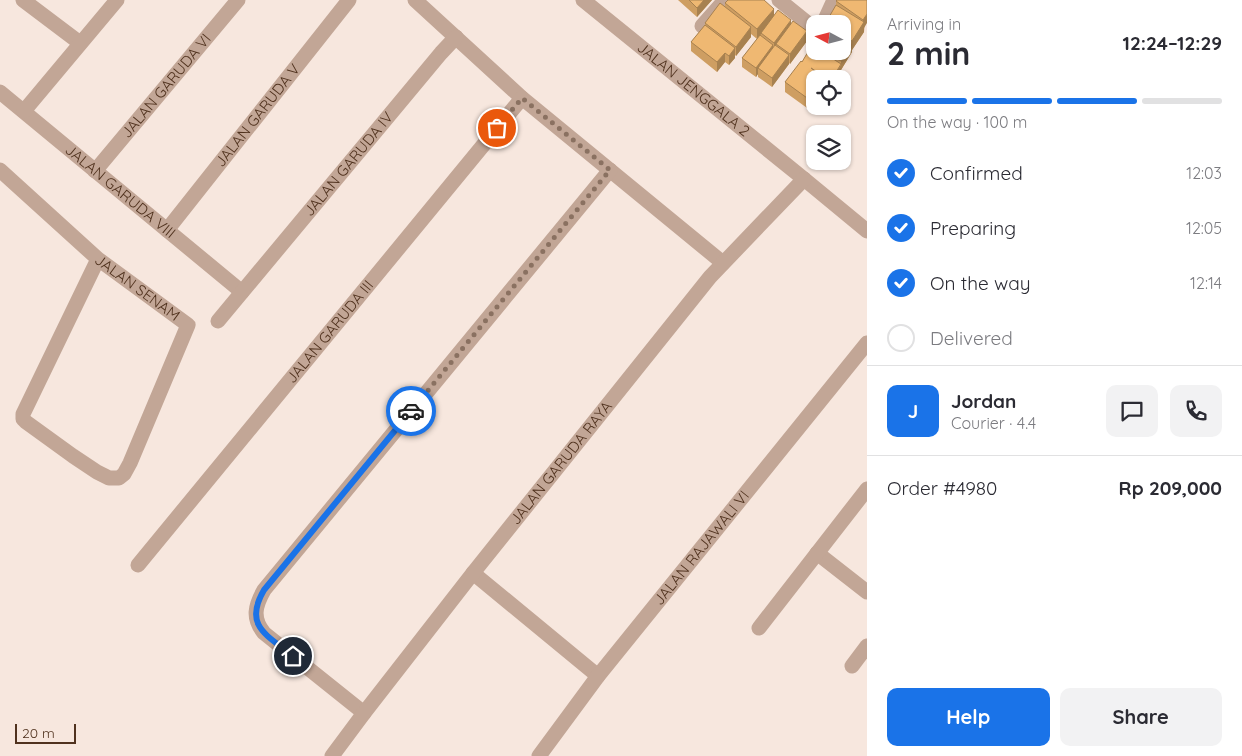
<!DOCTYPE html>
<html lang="en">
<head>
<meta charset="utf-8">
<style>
  :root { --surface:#fff; --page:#f2f2f3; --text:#2b2b33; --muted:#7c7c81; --line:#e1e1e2; --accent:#1a73e8 }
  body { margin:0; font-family:Quicksand,sans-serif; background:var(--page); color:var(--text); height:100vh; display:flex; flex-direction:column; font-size:19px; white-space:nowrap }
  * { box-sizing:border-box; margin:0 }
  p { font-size:16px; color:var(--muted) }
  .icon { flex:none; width:28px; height:28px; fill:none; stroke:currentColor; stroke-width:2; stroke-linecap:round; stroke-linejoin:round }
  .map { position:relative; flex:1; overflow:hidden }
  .details { display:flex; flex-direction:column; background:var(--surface); width:375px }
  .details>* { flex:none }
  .needle { width:32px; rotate:277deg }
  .fabs { position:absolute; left:806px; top:15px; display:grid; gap:10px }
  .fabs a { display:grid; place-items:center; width:45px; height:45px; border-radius:10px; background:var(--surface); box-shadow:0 1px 4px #0004; font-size:25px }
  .scale { position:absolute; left:15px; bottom:12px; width:61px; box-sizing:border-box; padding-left:5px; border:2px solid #50321e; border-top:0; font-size:14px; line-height:18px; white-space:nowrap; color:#50321e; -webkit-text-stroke:4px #f7e7de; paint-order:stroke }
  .pin { position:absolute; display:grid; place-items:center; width:42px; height:42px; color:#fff; margin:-21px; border:2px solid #fff; border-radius:50%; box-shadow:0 1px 5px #0007 }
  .courier { position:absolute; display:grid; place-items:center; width:50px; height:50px; margin:-25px; border:4px solid #1a73e8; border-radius:50%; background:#fff; color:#222; box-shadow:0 1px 6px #0007 }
  .head em { font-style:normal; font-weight:700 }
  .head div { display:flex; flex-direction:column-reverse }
  .head { display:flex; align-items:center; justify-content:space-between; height:85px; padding:0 20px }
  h1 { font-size:32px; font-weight:700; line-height:38px }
  .bar { display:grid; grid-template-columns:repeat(4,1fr); gap:8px 5px; align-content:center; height:60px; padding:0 20px }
  .bar i { height:6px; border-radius:4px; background:var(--line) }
  .bar .on { background:var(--accent) }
  .bar p { grid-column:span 4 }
  .line { display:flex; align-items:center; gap:12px; padding:0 20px; border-top:1px solid var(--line) }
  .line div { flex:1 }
  .round { display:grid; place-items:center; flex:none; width:52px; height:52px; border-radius:10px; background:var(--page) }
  ol { padding:0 20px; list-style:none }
  li { display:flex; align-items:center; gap:15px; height:55px }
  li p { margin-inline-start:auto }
  li .icon { padding:5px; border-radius:50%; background:var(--accent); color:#fff; stroke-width:4 }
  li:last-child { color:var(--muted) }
  li i { width:28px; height:28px; border:2px solid var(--line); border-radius:50% }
  .cta { display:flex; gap:10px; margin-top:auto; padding:10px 20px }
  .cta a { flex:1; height:58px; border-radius:10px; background:var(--accent); color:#fff; font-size:20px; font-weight:700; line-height:58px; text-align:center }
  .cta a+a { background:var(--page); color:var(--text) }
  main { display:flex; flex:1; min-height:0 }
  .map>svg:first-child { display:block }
</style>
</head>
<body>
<main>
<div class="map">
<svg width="867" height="756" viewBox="0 0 867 756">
  <rect width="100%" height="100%" fill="#f7e7de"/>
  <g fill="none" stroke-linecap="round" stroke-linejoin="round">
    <g stroke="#c2a696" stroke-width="15">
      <path d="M23 0 80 43"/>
      <path d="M415 0 522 98 723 263"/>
      <path id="s1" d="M583 0 804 179 867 231"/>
      <path d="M779 0 815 29"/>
      <path d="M823 24 834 0"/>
      <path d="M702 26 725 0"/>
      <path id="s2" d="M0 92 242 292"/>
      <path d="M24 111 117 0"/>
      <path id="s3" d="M0 170 98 259 188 325 130 463 124 474 119 478H109L97 472 73 456 26 422 23 419V414L98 259"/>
      <path id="s4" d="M95 171 238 0"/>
      <path id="s5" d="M167 230 349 0"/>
      <path id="s6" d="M218 321 441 53 456 37"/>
      <path d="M817 553 867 592"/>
      <path id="s7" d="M138 565 522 98"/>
      <path d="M473 573 598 676"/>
      <path d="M759 628 867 489"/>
      <path d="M852 666 867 646"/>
      <path d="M364 713 264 633C252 618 255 606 264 590L610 170"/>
      <path id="s8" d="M332 756 364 713 473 573 710 277 804 179"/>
      <path id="s9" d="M539 756 598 676 867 343"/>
    </g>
  </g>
  <path fill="#ce9e62" d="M678 0H712L697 17Z
    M867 0 864 32 852 50V52L841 70V74L838 79H815V106H819L814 113 785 92V82L802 62 815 40 842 51V24L836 6V1Z
    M725 3 774 15 791 24 807 41 790 64 789 63V64L772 87 758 77V74L756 77 742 67V58L757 39 751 34V37L736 56 735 55V58L729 65 725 62 717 72 691 51V42L705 25V23L725 7Z"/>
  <path fill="#a78150" d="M704 0H712L697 17V8Z
    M774 9V18L757 39V29Z
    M867 14V23L864 28V32L852 50V41L863 23V20Z
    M791 20V30L776 44V50L774 53V43Z
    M751 27V37L736 56V47Z
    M807 31V41L790 64V54Z
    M852 42V52L841 70V74L838 79H832L841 65V61Z
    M773 45V54L758 68V74L756 77V68Z
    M735 48V58L729 65V56Z
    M725 53V62L717 72V62Z
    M789 55V64L772 87V78Z
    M815 102V106H819L814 113Z"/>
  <path fill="#efb872" stroke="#a78150" d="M689 0H704L697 8Z
    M728 0H764L774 9 757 29 725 3Z
    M837 0H867V14L863 20 836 1Z
    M720 3 751 27 736 47 705 23Z
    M836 5 864 22 852 41 842 35V24H825Z
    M778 10 791 20 774 43 761 33Z
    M793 21 807 31 790 54 776 44Z
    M705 25 735 48 729 56 725 53 717 62 691 42Z
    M760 35 773 45 756 68 742 58Z
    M842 37 852 42 841 61 822 51H842Z
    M815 40V51H821L841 64 832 79H828L811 68 825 79H815L814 103 785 82 801 61 802 62Z
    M775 45 789 55 772 78 758 68Z"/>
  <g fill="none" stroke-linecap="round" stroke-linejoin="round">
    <path stroke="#8a7161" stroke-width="5" stroke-dasharray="0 9" d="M411 411 610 170 522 98 497 128"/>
    <path stroke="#1a73e8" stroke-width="6" d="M293 656C267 635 243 626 264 590L411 411"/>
  </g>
  <g text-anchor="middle" stroke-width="5" stroke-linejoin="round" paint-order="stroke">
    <g font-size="15" fill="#50321e" stroke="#f7e7de">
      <text dy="5" stroke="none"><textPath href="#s4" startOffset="111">JALAN GARUDA VI</textPath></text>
      <text dy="5" stroke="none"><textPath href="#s1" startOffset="142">JALAN JENGGALA 2</textPath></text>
      <text dy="5" stroke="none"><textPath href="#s5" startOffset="146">JALAN GARUDA V</textPath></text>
      <text dy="5" stroke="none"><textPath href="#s6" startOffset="204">JALAN GARUDA IV</textPath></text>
      <text dy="5" stroke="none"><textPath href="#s2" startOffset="156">JALAN GARUDA VIII</textPath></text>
      <text dy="5" stroke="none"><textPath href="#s3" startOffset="181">JALAN SENAM</textPath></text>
      <text dy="5" stroke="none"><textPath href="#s7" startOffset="302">JALAN GARUDA III</textPath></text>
      <text dy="5" stroke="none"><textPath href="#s8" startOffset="372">JALAN GARUDA RAYA</textPath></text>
      <text dy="5" stroke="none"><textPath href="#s9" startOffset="264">JALAN RAJAWALI VI</textPath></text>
    </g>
  </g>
</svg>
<div class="fabs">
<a><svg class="needle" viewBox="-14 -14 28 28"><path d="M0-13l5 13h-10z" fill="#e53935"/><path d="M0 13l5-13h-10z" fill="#7c7c81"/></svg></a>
<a><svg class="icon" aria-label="locate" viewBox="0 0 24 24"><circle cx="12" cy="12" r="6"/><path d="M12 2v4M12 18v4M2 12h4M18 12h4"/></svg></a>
<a><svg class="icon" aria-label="layers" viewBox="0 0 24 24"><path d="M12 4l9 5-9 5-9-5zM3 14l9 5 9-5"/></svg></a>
</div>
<div class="scale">20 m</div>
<div class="pin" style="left:497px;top:128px;background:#ea580c"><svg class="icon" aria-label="bag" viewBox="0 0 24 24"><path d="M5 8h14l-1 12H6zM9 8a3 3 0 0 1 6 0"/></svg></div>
<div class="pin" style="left:293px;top:656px;background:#1f2937"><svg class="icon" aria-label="home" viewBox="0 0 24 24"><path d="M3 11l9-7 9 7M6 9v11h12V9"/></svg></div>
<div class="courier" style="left:411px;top:411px"><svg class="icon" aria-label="car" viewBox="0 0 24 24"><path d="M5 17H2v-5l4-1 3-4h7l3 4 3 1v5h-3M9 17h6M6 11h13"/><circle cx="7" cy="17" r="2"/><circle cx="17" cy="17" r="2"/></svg></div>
</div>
<section class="details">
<div class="head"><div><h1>2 min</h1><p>Arriving in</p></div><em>12:24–12:29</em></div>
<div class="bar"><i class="on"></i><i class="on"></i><i class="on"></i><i></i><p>On the way · 100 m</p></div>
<ol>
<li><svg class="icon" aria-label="check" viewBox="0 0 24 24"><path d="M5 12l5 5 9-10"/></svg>Confirmed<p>12:03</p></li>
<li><svg class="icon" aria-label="check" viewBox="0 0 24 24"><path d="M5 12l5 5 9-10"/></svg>Preparing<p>12:05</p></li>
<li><svg class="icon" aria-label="check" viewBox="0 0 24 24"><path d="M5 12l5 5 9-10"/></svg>On the way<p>12:14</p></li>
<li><i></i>Delivered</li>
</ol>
<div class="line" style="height:90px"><b class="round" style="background:var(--accent);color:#fff">J</b><div><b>Jordan</b><p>Courier · 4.4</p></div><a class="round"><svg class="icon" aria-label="chat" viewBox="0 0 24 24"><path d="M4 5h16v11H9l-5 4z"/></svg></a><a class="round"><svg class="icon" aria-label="phone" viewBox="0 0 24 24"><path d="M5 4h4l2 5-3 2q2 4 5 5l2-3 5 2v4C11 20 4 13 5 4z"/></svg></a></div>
<div class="line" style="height:65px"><div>Order #4980</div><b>Rp 209,000</b></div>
<div class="cta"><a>Help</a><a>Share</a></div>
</section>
</main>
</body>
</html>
